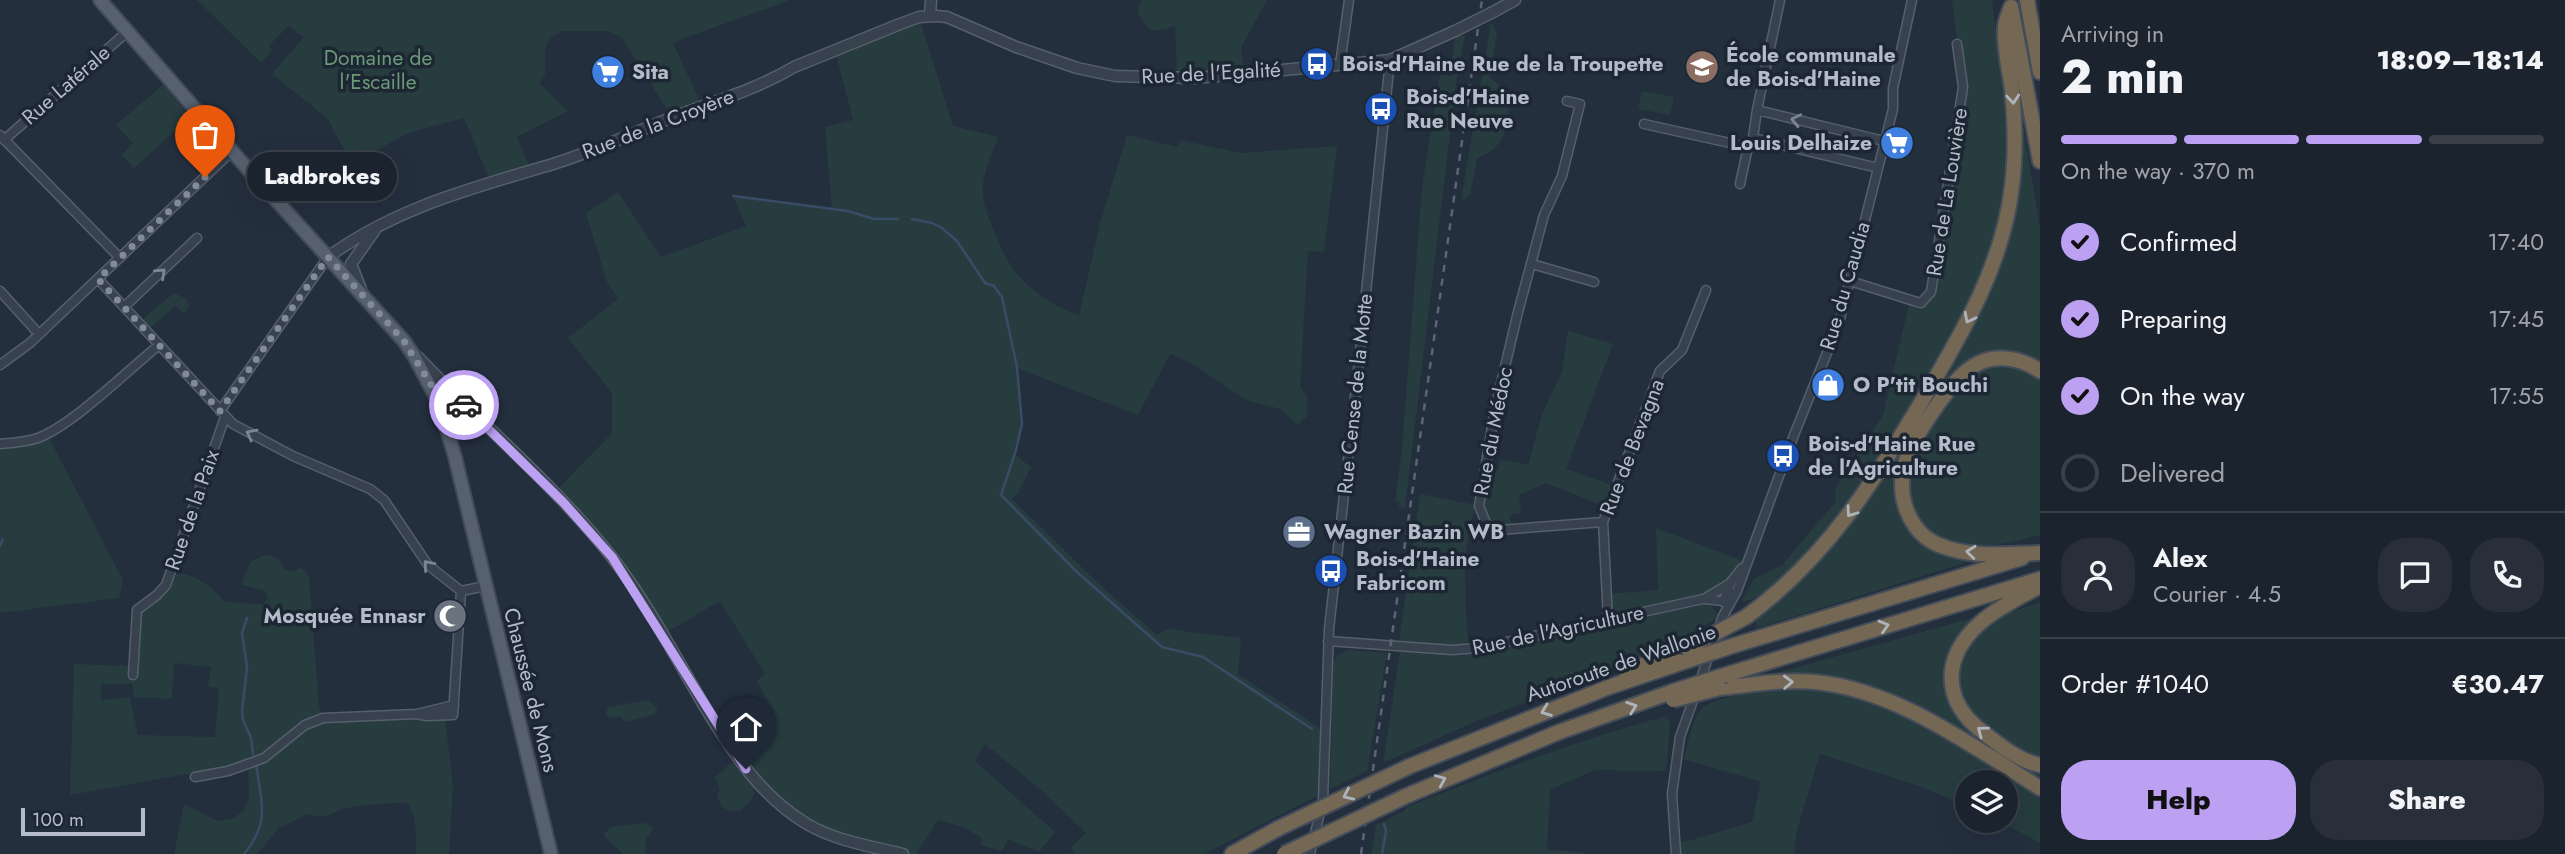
<!DOCTYPE html>
<html lang="en">
<head>
<meta charset="utf-8">
<style>
  :root { --surface:#1b232e; --page:#282f3a; --text:#f1f3f6; --muted:#a0a4aa; --line:#39404a; --accent:#bca0f2 }
  body { margin:0; font-family:Jost,sans-serif; background:var(--page); color:var(--text); height:100vh; display:flex; flex-direction:column; font-size:26px; white-space:nowrap }
  * { box-sizing:border-box; margin:0 }
  p { font-size:23px; color:var(--muted) }
  .icon { flex:none; width:38px; height:38px; fill:none; stroke:currentColor; stroke-width:2; stroke-linecap:round; stroke-linejoin:round }
  .map { position:relative; flex:1; overflow:hidden }
  .drawer { display:flex; flex-direction:column; background:var(--surface); width:525px }
  .drawer>* { flex:none }
  .controls { position:absolute; left:1955px; top:770px; display:grid; gap:14px }
  .controls a { display:grid; place-items:center; width:63px; height:63px; border-radius:50%; background:var(--surface); box-shadow:0 7px 28px #0002,0 0 0 2px var(--line); font-size:35px }
  .scale { position:absolute; left:21px; bottom:18px; width:124px; box-sizing:border-box; padding-left:7px; border:4px solid #b4bcc9; border-top:0; font-size:19px; line-height:24px; white-space:nowrap; color:#b4bcc9; -webkit-text-stroke:5px #1d2633; paint-order:stroke }
  .pin { position:absolute; display:grid; place-items:center; width:60px; height:60px; color:#fff; margin:-72px -30px; border-radius:50% 50% 50% 0; rotate:-45deg; box-shadow:0 0 7px #0007 }
  .pin .icon { rotate:45deg }
  .courier { position:absolute; display:grid; place-items:center; width:70px; height:70px; margin:-35px; border:5px solid #bca0f2; border-radius:50%; background:#fff; color:#222; box-shadow:0 2px 9px #0007 }
  .bubble { position:absolute; height:49px; border-radius:24px; background:var(--surface); box-shadow:0 7px 28px #0002,0 0 0 2px var(--line); font-size:23px; font-weight:800; line-height:49px; text-align:center }
  .summary em { font-style:normal; font-weight:800 }
  .summary div { display:flex; flex-direction:column-reverse }
  .summary { display:flex; align-items:center; justify-content:space-between; height:119px; padding:0 21px }
  h1 { font-size:46px; font-weight:800; line-height:52px }
  .bar { display:grid; grid-template-columns:repeat(4,1fr); gap:10px 7px; align-content:center; height:84px; padding:0 21px }
  .bar i { height:9px; border-radius:5px; background:var(--line) }
  .bar .current { background:var(--accent) }
  .bar p { grid-column:span 4 }
  .line { display:flex; align-items:center; gap:18px; padding:0 21px; border-top:2px solid var(--line) }
  .line div { flex:1 }
  .round { display:grid; place-items:center; flex:none; width:74px; height:74px; border-radius:28px; background:var(--page) }
  ol { padding:0 21px; list-style:none }
  li { display:flex; align-items:center; gap:21px; height:77px }
  li p { margin-inline-start:auto }
  li .icon { padding:7px; border-radius:50%; background:var(--accent); color:#111; stroke-width:4 }
  li:last-child { color:var(--muted) }
  li i { width:38px; height:38px; border:4px solid var(--line); border-radius:50% }
  .action { display:flex; gap:14px; margin-top:auto; padding:14px 21px }
  .action a { flex:1; height:80px; border-radius:28px; background:var(--accent); color:#111; font-size:28px; font-weight:800; line-height:80px; text-align:center }
  .action a+a { background:var(--page); color:var(--text) }
  main { display:flex; flex:1; min-height:0 }
  .map>svg:first-child { display:block }
</style>
</head>
<body>
<main>
<div class="map">
<svg width="2040" height="854" viewBox="0 0 2040 854">
  <rect width="100%" height="100%" fill="#242f3e"/>
  <path fill="#263c3f" fill-rule="evenodd" d="M197 0H790C752 15 712 27 673 43L702 106 672 117 622 38 608 31H562L551 38 545 48V76L539 83 568 111 517 137 531 170 490 181 464 118 408 133 351 164 328 119 272 74 304 37 288 26 269 46 272 50 261 63Z
    M1141 0H1267L1241 47 1245 74 1177 78 1175 26 1164 30H1150L1137 12Z
    M1952 0H1992C2001 72 2013 143 2000 215 1993 254 1975 292 1957 326 1923 384 1807 595 1741 602L1754 579 1782 565 1836 501 1835 489 1883 415 1910 300 1917 302 1928 297 1963 88Z
    M919 17 953 126 998 137C993 152 985 168 983 184 981 197 987 213 992 226 1010 276 1031 295 1079 316L1100 223 1127 135 1178 147 1180 140 1240 153 1337 146 1324 252 1308 251 1300 387 1307 396V416L1298 425 1280 409 1246 400 1191 363 1170 354 1138 415 1017 368 1022 424 1014 454 1031 467 1019 492 1012 499 1102 587 1157 635 1167 629 1241 638 1238 674 1323 730 1317 796 1204 854H1075L1070 848 1086 833 1040 789 985 744 975 761 1055 832 1039 852 1008 839 1002 851 980 845 982 838 963 827 938 820 916 854H861L862 845 805 823 741 764 770 736 761 721 774 712 757 681 765 674 720 601 662 635 622 571 554 493 612 433V393L568 338 618 299 607 282 586 213 618 192 661 257 746 226 733 196 832 209 825 127 853 120 835 50Z
    M1491 22 1497 33 1490 78C1514 91 1514 127 1496 147 1491 152 1483 155 1477 159L1470 195 1461 201Z
    M1465 35 1456 84 1405 508 1399 507V502H1395L1402 448 1422 187 1440 74 1450 76 1455 37Z
    M164 84 190 117 134 168 122 155 133 143 116 125Z
    M1642 91 1674 97 1670 115 1638 109Z
    M2019 103 2040 228V363C2017 346 1986 361 1961 368L1896 490 1898 507 1906 522 1974 560 1757 628 1754 615 1817 561 1990 284Z
    M174 293 187 299C189 305 190 309 184 313L175 306 150 328 143 322 144 318Z
    M1568 331 1613 344 1566 469 1612 485 1604 506 1546 483 1519 495 1521 513 1510 515 1511 529 1499 530 1481 515 1485 468 1498 471 1500 459 1528 465 1542 414 1562 372Z
    M2005 365 2021 367 2040 379V535C2013 542 1982 551 1955 544 1924 536 1898 503 1908 470 1915 448 1928 428 1942 409 1961 384 1971 367 2005 365Z
    M49 438 123 580 119 598 0 613V450L32 445Z
    M1420 494 1476 505C1460 555 1465 598 1469 649L1432 648 1399 641Z
    M1656 528 1746 562 1719 592 1608 619 1607 594 1658 590Z
    M264 555C275 555 279 560 285 569L294 572 299 568 304 569 309 577 319 706 323 715 444 709 453 785 449 854H416C416 838 418 815 406 802 386 804 363 804 344 809 326 814 329 820 307 814L279 828 257 854H174L184 804 217 821 231 819 243 812 249 798 248 764 233 768 226 767 70 795 74 664 133 666 137 610 173 575 179 573C194 575 215 587 223 601L263 605 268 598 265 591 243 585 242 581 251 562ZM174 663 211 667 208 687 219 688 215 737 138 735 130 697 101 700V684H132L134 697 172 699Z
    M2040 602V759C2020 749 1996 739 1979 724 1943 693 1958 642 1995 620 2009 612 2025 607 2040 602Z
    M1703 605 1712 606 1719 617 1657 653 1479 720 1383 763 1400 652 1459 656 1483 653Z
    M1983 615 1964 633 1951 704 1961 721 1978 737 2040 770V781L1881 693 1748 681Z
    M1350 650 1387 653 1367 771 1330 789 1333 661 1341 653Z
    M1791 688C1885 691 1963 749 2040 796V843L1999 821H2006V782H1967V806L1919 786 1820 754 1797 830 1794 854H1676L1674 843 1688 841 1752 822 1761 782 1684 759C1688 744 1690 724 1700 711 1711 695 1771 690 1791 688Z
    M648 700 658 709 654 715 625 722 620 716 610 718 606 714 608 707Z
    M1666 716 1670 722 1666 771 1595 770 1550 790 1547 850 1583 852V854H1371L1376 825 1403 812 1407 807C1492 773 1578 740 1666 716Z
    M731 763 739 764C754 784 763 792 740 811 727 812 719 808 717 794L720 790 715 777Z
    M645 823 653 827V830L645 840 646 854H623L605 837V833L610 827Z"/>
  <g fill="none" stroke-linecap="round" stroke-linejoin="round">
    <path stroke="#394c67" stroke-width="2.5" d="M733 196 848 211 874 219H898
      M912 219 932 223 942 228 957 241 985 283 994 286 1002 297 1017 367 1022 424 1016 450 1001 495 1078 573 1162 647 1203 657 1312 729
      M0 546 3 539
      M247 618 242 633 247 667 242 711 243 720 251 738 253 754
      M244 854C271 822 261 801 256 764
      M1382 854 1386 831 1384 824"/>
    <g stroke="#565f6c" stroke-width="11">
      <path id="minor" d="M1340 65 1349 0
        M1567 101 1580 104 1562 176 1544 215 1517 316 1495 409 1479 506 1486 523 1499 530 1603 522
        M1757 110 1884 141
        M1644 124 1748 147
        M0 135 120 258
        M1753 138 1878 168
        M4 140 128 31
        M1740 184 1748 147 1753 138 1757 110 1780 0
        M1532 264 1594 282
        M98 279 233 424 293 456 370 489 384 500 428 565 461 591 486 586
        M1850 281 1917 302 1921 303 1931 292 1963 87 1957 44
        M0 291 39 334
        M124 307 197 238
        M0 365 30 343 232 151
        M220 411 328 257
        M0 444C12 443 26 442 38 438 74 424 127 371 159 345
        M1704 599 1729 584
        M1723 602 1731 582 1742 568
        M1608 619 1603 522 1660 371 1682 350 1706 290
        M1328 641 1452 650 1479 648 1703 599 1724 601 1736 592
        M133 675 137 610 157 595 166 585 225 417
        M417 714 454 705
        M195 777 228 771 264 758 305 725 323 718 417 714 427 716 453 715 461 591
        M1310 854 1323 800 1329 629 1359 361 1390 60
        M1676 854 1672 794 1680 737 1723 616 1737 591 1794 435 1839 323 1893 109V88L1912 0"/>
    </g>
    <g stroke="#565f6c" stroke-width="13">
      <path id="tertiary" d="M1493 12 1515 0
        M930 16 931 0
        M328 257C397 207 473 188 553 164 595 151 635 132 676 116 716 101 757 89 794 67L900 24 919 17 937 16 947 17 1016 47 1077 68 1115 76 1195 78 1380 61 1390 60 1455 31
        M362 292 351 264 375 230
        M418 357C481 424 554 484 611 556 648 603 678 662 709 714 735 756 763 798 807 824 836 841 870 846 903 854"/>
    </g>
    <g stroke="#414a57" stroke-width="16">
      <path id="primary" d="M100 0 246 167 404 341 414 356 439 403 455 457 551 854"/>
    </g>
    <g stroke="#434c59" stroke-width="18">
      <path id="motorway" d="M2027 0 2040 72
        M2012 12 2040 161
        M2039 553C2006 554 1970 558 1939 545 1924 539 1913 526 1907 511 1891 471 1916 435 1938 404 1949 389 1962 371 1979 363 1999 354 2023 359 2040 371
        M2040 586C2020 597 1997 608 1980 623 1941 658 1942 702 1984 733 2001 746 2019 761 2040 765
        M1746 617C1827 558 1875 480 1925 396 1964 330 2003 264 2012 186 2016 155 2015 123 2012 91 2010 72 2003 46 2005 27 2005 21 2009 13 2011 7
        M1735 645 2022 558
        M1627 674 1636 668 1687 648
        M1725 675 2040 579
        M1720 688C1751 685 1784 679 1815 682 1898 690 1971 746 2040 788
        M1410 766 1609 687 1683 662
        M1406 796 1559 732 1674 691
        M1232 854 1279 828"/>
    </g>
    <use href="#minor" stroke="#38414e" stroke-width="8"/>
    <use href="#tertiary" stroke="#38414e" stroke-width="10"/>
    <use href="#primary" stroke="#56606e" stroke-width="12"/>
    <use href="#motorway" stroke="#746855" stroke-width="14"/>
    <path stroke="#5a6575" stroke-width="2.5" stroke-dasharray="7 7" stroke-linecap="butt" d="M1361 854 1482 0"/>
    <g stroke="#565f6c" stroke-width="13" stroke-linecap="butt">
      <path id="tertiary-bridge" d="M1455 31 1493 12"/>
    </g>
    <g stroke="#434c59" stroke-width="18" stroke-linecap="butt">
      <path id="motorway-bridge" d="M1687 648 1746 617
        M1683 662 1735 645
        M1674 691 1725 675
        M1673 700 1720 688
        M1279 828 1410 766
        M1284 854 1406 796"/>
    </g>
    <use href="#tertiary-bridge" stroke="#38414e" stroke-width="10"/>
    <use href="#motorway-bridge" stroke="#746855" stroke-width="14"/>
  </g>
  <defs><path id="oneway-chevron" d="M-2-3.5L2.5 0L-2 3.5" fill="none" stroke-width="1.6" stroke-linecap="round" stroke-linejoin="round" transform="scale(1.75)"/></defs>
  <g stroke="#aeb4bd">
    <use href="#oneway-chevron" transform="translate(2013 99) rotate(85)"/>
    <use href="#oneway-chevron" transform="translate(1969 318) rotate(117)"/>
    <use href="#oneway-chevron" transform="translate(1851 512) rotate(126)"/>
    <use href="#oneway-chevron" transform="translate(1971 552) rotate(-174)"/>
    <use href="#oneway-chevron" transform="translate(1884 626) rotate(-17)"/>
    <use href="#oneway-chevron" transform="translate(1788 682) rotate(-2)"/>
    <use href="#oneway-chevron" transform="translate(1632 707) rotate(-19)"/>
    <use href="#oneway-chevron" transform="translate(1546 711) rotate(159)"/>
    <use href="#oneway-chevron" transform="translate(1982 731) rotate(-143)"/>
    <use href="#oneway-chevron" transform="translate(1441 780) rotate(-23)"/>
    <use href="#oneway-chevron" transform="translate(1348 795) rotate(155)"/>
  </g>
  <g stroke="#7c8592">
    <use href="#oneway-chevron" transform="translate(1796 120) rotate(-167)"/>
    <use href="#oneway-chevron" transform="translate(161 273) rotate(-43)"/>
    <use href="#oneway-chevron" transform="translate(251 434) rotate(-152)"/>
    <use href="#oneway-chevron" transform="translate(428 565) rotate(-131)"/>
  </g>
  <g fill="none" stroke-linecap="round" stroke-linejoin="round">
    <path stroke="#828b98" stroke-width="7" stroke-dasharray="0 12.6" d="M205 177 98 279 220 411 328 257 404 341 436 393 464 405"/>
    <path stroke="#bca0f2" stroke-width="9" d="M464 405 563 502 612 557 746 769"/>
  </g>
  <defs>
    <g id="bus-disc" transform="scale(1.75)"><circle r="9.5" fill="#1a4fb4" stroke="#1d2633"/><path d="M-5-6H5V4H4V6H2V4H-2V6H-4V4H-5ZM-3.5-4V0h7V-4ZM-3.5 1.2v1.5H-2V1.2ZM2 1.2v1.5H3.5V1.2Z" fill="#fff"/></g>
    <g id="school-disc" transform="scale(1.75)"><circle r="9.5" fill="#8d6e63" stroke="#1d2633"/><path d="M0-5L7-2L0 1L-7-2ZM-4 1L0 2.5L4 1V4Q0 6-4 4Z" fill="#fff"/></g>
    <g id="supermarket-disc" transform="scale(1.75)"><circle r="9.5" fill="#3f7fe0" stroke="#1d2633"/><path d="M-6-5.5h2.5l.6 2H6L4.5 2H-2.5L-4.4-4H-6ZM-1.5 3.2a1.3 1.3 0 1 0 .1 0ZM3 3.2a1.3 1.3 0 1 0 .1 0Z" fill="#fff"/></g>
    <g id="shop-disc" transform="scale(1.75)"><circle r="9.5" fill="#3f7fe0" stroke="#1d2633"/><path d="M-5-2.5h2.3a2.7 3.5 0 0 1 5.4 0H5L5.5 6h-11ZM-1.5-2.5h3a1.5 2.3 0 0 0-3 0Z" fill="#fff"/></g>
    <g id="office-disc" transform="scale(1.75)"><circle r="9.5" fill="#5c6f8a" stroke="#1d2633"/><path d="M-6-3h4V-5.5h4V-3h4V5H-6ZM-1-4.5V-3h2v-1.5ZM-6 0V1H6V0Z" fill="#fff"/></g>
    <g id="mosque-disc" transform="scale(1.75)"><circle r="9.5" fill="#6b7280" stroke="#1d2633"/><path d="M3.5-4.9A6 6 0 1 0 3.5 4.9A5 5 0 1 1 3.5-4.9Z" fill="#fff"/></g>
  </defs>
  <g fill-rule="evenodd">
    <use href="#bus-disc" x="1317" y="64"/>
    <use href="#school-disc" x="1702" y="67"/>
    <use href="#supermarket-disc" x="608" y="72"/>
    <use href="#bus-disc" x="1381" y="109"/>
    <use href="#supermarket-disc" x="1897" y="143"/>
    <use href="#shop-disc" x="1828" y="385"/>
    <use href="#bus-disc" x="1783" y="456"/>
    <use href="#office-disc" x="1299" y="532"/>
    <use href="#bus-disc" x="1331" y="571"/>
    <use href="#mosque-disc" x="450" y="616"/>
  </g>
  <g text-anchor="middle" stroke-width="7" stroke-linejoin="round" paint-order="stroke">
    <g font-size="21" font-weight="bold" fill="#b4bcc9" stroke="#1d2633" text-anchor="start">
      <text x="1726" y="62">École communale<tspan x="1726" dy="24">de Bois-d'Haine</tspan></text>
      <text x="1342" y="71">Bois-d'Haine Rue de la Troupette</text>
      <text x="632" y="79">Sita</text>
      <text x="1406" y="104">Bois-d'Haine<tspan x="1406" dy="24">Rue Neuve</tspan></text>
      <text x="1872" y="150" text-anchor="end">Louis Delhaize</text>
      <text x="1853" y="392">O P'tit Bouchi</text>
      <text x="1808" y="451">Bois-d'Haine Rue<tspan x="1808" dy="24">de l'Agriculture</tspan></text>
      <text x="1324" y="539">Wagner Bazin WB</text>
      <text x="1356" y="566">Bois-d'Haine<tspan x="1356" dy="24">Fabricom</tspan></text>
      <text x="426" y="623" text-anchor="end">Mosquée Ennasr</text>
    </g>
    <g font-size="21" fill="#6b9a76" stroke="#1d2633">
      <text x="378" y="65">Domaine de<tspan x="378" dy="24">l'Escaille</tspan></text>
    </g>
    <g font-size="21" fill="#b4bcc9" stroke="#1d2633">
      <text transform="translate(1211 73) rotate(-3)" y="7">Rue de l'Egalité</text>
      <text transform="translate(66 85) rotate(-41)" y="7">Rue Latérale</text>
      <text transform="translate(658 124) rotate(-21)" y="7">Rue de la Croyère</text>
      <text transform="translate(1947 192) rotate(-81)" y="7">Rue de La Louvière</text>
      <text transform="translate(1845 286) rotate(-74)" y="7">Rue du Caudia</text>
      <text transform="translate(1355 394) rotate(-84)" y="7">Rue Cense de la Motte</text>
      <text transform="translate(1493 431) rotate(-79)" y="7">Rue du Médoc</text>
      <text transform="translate(1632 447) rotate(-69)" y="7">Rue de Bevagna</text>
      <text transform="translate(192 510) rotate(-71)" y="7">Rue de la Paix</text>
      <text transform="translate(1558 630) rotate(-12)" y="7">Rue de l'Agriculture</text>
      <text transform="translate(1621 663) rotate(-19)" y="7">Autoroute de Wallonie</text>
      <text transform="translate(531 690) rotate(76)" y="7">Chaussée de Mons</text>
    </g>
  </g>
</svg>
<div class="controls">
<a><svg class="icon" aria-label="layers" viewBox="0 0 24 24"><path d="M12 4l9 5-9 5-9-5zM3 14l9 5 9-5"/></svg></a>
</div>
<div class="scale">100 m</div>
<div class="pin" style="left:205px;top:177px;background:#ea580c"><svg class="icon" aria-label="bag" viewBox="0 0 24 24"><path d="M5 8h14l-1 12H6zM9 8a3 3 0 0 1 6 0"/></svg></div>
<div class="pin" style="left:746px;top:769px;background:#1f2937"><svg class="icon" aria-label="home" viewBox="0 0 24 24"><path d="M3 11l9-7 9 7M6 9v11h12V9"/></svg></div>
<div class="courier" style="left:464px;top:405px"><svg class="icon" aria-label="car" viewBox="0 0 24 24"><path d="M5 17H2v-5l4-1 3-4h7l3 4 3 1v5h-3M9 17h6M6 11h13"/><circle cx="7" cy="17" r="2"/><circle cx="17" cy="17" r="2"/></svg></div>
<div class="bubble" style="left:247px;top:152px;width:150px">Ladbrokes</div>
</div>
<section class="drawer">
<div class="summary"><div><h1>2 min</h1><p>Arriving in</p></div><em>18:09–18:14</em></div>
<div class="bar"><i class="current"></i><i class="current"></i><i class="current"></i><i></i><p>On the way · 370 m</p></div>
<ol>
<li><svg class="icon" aria-label="check" viewBox="0 0 24 24"><path d="M5 12l5 5 9-10"/></svg>Confirmed<p>17:40</p></li>
<li><svg class="icon" aria-label="check" viewBox="0 0 24 24"><path d="M5 12l5 5 9-10"/></svg>Preparing<p>17:45</p></li>
<li><svg class="icon" aria-label="check" viewBox="0 0 24 24"><path d="M5 12l5 5 9-10"/></svg>On the way<p>17:55</p></li>
<li><i></i>Delivered</li>
</ol>
<div class="line" style="height:126px"><a class="round"><svg class="icon" aria-label="person" viewBox="0 0 24 24"><circle cx="12" cy="8" r="4"/><path d="M4 21q1-7 8-7t8 7"/></svg></a><div><b>Alex</b><p>Courier · 4.5</p></div><a class="round"><svg class="icon" aria-label="chat" viewBox="0 0 24 24"><path d="M4 5h16v11H9l-5 4z"/></svg></a><a class="round"><svg class="icon" aria-label="phone" viewBox="0 0 24 24"><path d="M5 4h4l2 5-3 2q2 4 5 5l2-3 5 2v4C11 20 4 13 5 4z"/></svg></a></div>
<div class="line" style="height:91px"><div>Order #1040</div><b>€30.47</b></div>
<div class="action"><a>Help</a><a>Share</a></div>
</section>
</main>
</body>
</html>
